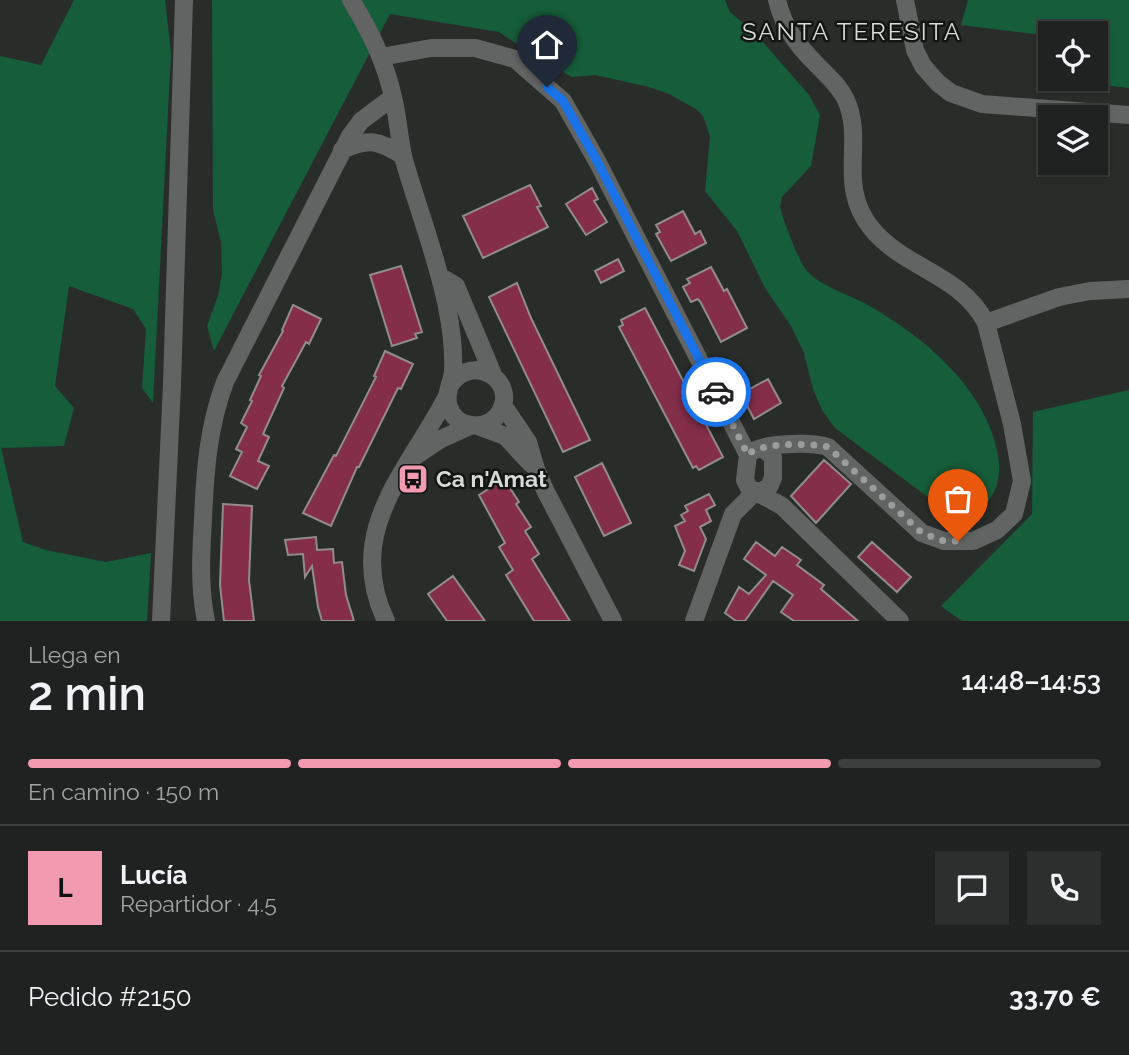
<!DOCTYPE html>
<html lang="es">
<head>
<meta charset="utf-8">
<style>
  :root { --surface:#1f2220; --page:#2c2f2d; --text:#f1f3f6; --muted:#a1a4a5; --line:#3c3f3e; --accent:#f29aaf }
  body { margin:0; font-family:Raleway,sans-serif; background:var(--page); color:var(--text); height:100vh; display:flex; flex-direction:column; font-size:26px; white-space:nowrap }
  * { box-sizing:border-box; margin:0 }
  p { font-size:23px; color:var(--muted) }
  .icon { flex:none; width:38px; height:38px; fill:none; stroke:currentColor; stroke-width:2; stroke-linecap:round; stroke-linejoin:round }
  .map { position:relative; height:621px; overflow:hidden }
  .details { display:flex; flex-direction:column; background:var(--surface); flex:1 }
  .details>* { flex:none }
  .fabs { position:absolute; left:1038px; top:21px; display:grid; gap:14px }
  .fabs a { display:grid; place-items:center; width:70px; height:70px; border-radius:0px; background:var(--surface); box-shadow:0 2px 5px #0004,0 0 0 2px var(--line); font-size:35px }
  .pin { position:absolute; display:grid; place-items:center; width:60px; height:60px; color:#fff; margin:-72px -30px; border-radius:50% 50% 50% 0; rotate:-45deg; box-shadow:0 0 7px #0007 }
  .pin .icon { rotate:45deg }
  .courier { position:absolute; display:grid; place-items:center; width:70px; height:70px; margin:-35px; border:5px solid #1a73e8; border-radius:50%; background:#fff; color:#222; box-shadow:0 2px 9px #0007 }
  .head em { font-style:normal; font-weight:600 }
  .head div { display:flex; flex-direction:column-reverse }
  .head { display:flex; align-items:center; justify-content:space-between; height:119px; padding:0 28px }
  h1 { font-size:46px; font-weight:600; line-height:52px }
  .bar { display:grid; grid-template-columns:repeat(4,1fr); gap:10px 7px; align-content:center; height:84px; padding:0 28px }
  .bar i { height:9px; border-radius:5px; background:var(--line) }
  .bar .selected { background:var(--accent) }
  .bar p { grid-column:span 4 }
  .line { display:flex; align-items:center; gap:18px; padding:0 28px; border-top:2px solid var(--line) }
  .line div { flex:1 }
  .round { display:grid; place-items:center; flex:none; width:74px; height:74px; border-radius:0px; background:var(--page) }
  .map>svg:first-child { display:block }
</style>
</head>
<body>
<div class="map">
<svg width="1129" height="621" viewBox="0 0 1129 621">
  <rect width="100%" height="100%" fill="#292d2a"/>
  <path fill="#165d39" d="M74 0H165L171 53 153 403 142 388 146 329 133 309 69 286 55 386 74 408 64 446 1 448 23 542 46 550 106 562 151 553 147 621H0V56L41 65Z
    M212 0H725L730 12 755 33 809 95 820 115 811 166 782 197 780 207C783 220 799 262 807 271 818 285 852 296 868 305 924 337 986 388 998 455 1002 478 996 499 976 511L944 509 835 428 822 410 813 389 804 353 791 326 765 288 737 231 705 191 710 136 703 116 696 109 669 94 649 87 595 75 572 77 539 59 499 32 390 14 214 351 207 326 218 296 222 274 221 242 213 210Z
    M968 0H1129V88L1064 80V79H1096V33H1050V36L961 25Z
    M1129 390V621H962L941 606 1032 514 1033 412Z"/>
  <path fill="#852e49" stroke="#928c8d" stroke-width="2" d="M530 185 541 206 537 207 548 227 483 258 463 216Z
    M592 188 598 199 594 201 607 222 586 235 566 204Z
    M683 211 695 234 700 231 706 243 671 261 656 234 660 232 656 225Z
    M618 259 624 271 601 283 595 271Z
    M401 266 422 332 415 334 417 338 392 346 370 275Z
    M711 267 724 291 727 289 747 328 721 342 701 303 698 299 691 302 683 287 690 283 687 279Z
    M517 283 531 318 590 440 563 452 489 297Z
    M293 305 321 319 309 344 306 342 282 386 284 388 263 434 269 437 258 461 269 466 257 489 230 476 242 452 236 449 247 427 241 423 252 401 250 400 261 376 259 375 283 331 282 330Z
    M645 308 723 457 699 470 696 466 693 468 619 327 623 325 621 320Z
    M385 351 413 364 401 389 398 388 359 467H357L331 526 303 513 334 455 336 456 376 377 374 376Z
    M768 379 781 403 754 419 741 394Z
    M824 460 851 484 816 523 791 496Z
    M602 463 631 523 604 536 575 477Z
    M504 479 519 502 516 504 531 527 525 531 539 554 532 559 570 621H534L506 575 513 570 499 547 505 543 479 495Z
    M709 494 715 505 706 510 711 521 700 527 706 539 694 571 679 565 685 551 675 526 685 521 681 515 688 511 685 506Z
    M223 504 252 506 249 580 254 621H224L220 585Z
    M316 537 317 550 333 549 334 563 342 562 346 595 354 621H322L318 607 312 566 305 577 303 554 288 555 285 540Z
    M756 542 775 556 782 547 801 560 797 565 824 585 821 589 858 621H794L781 612 793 595 773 581 745 621H736L725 613 739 587 749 594 766 575 744 559Z
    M872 542 911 577 897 592 858 557Z
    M453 576 485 621H447L428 594Z"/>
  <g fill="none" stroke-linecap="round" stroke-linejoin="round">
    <path stroke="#626463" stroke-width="18" d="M351 0C370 31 385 61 393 97 398 117 399 139 404 160 418 209 437 257 447 307 451 327 454 351 453 371 452 383 444 395 449 407 456 429 488 432 500 412 518 381 473 352 450 385
      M777 0C784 29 798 46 819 67 829 77 840 87 846 100 865 142 836 186 872 229 905 269 961 274 986 323L1012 424 1022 481 1014 514 997 530 973 541H944L922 533 828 447C812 442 758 442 748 455L745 480 749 488 782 506 900 621
      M905 0 915 50 923 66 938 83 951 93 982 104 1129 115
      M381 57 431 48H475L515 59 563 101 597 161 748 455
      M342 150C369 138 379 140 403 156
      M441 277 456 286 494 377
      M986 323 1059 297 1090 291 1129 289
      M503 405 528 442 536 469 545 490 613 621
      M478 426 505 436 531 464
      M414 457 441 439 470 426
      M161 621 172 384 184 0
      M206 621C199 587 201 553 203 519 205 472 208 427 225 382L350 136 361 121 393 97
      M386 621C343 531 409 470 447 396
      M694 621 733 514 751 496 769 487 773 478V457L763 448"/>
  </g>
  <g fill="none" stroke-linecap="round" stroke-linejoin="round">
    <path stroke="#9a9d9b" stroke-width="7" stroke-dasharray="0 12.6" d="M716 392 748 455C758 442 812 443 828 447L922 533 944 541H958"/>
    <path stroke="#1a73e8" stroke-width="9" d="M547 87 563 101 597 161 716 392"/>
  </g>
  <defs>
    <g id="bus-square" transform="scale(1.575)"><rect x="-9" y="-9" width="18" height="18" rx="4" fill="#f29aaf" stroke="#131513"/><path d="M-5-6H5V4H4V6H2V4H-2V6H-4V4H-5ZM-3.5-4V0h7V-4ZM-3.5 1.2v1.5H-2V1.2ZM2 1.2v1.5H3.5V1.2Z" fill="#111"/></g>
  </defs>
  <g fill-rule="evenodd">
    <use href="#bus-square" x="413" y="479"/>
  </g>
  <g text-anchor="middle" stroke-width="5" stroke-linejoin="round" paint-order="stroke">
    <g font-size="23" font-weight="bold" fill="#d7dad8" stroke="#131513" text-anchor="start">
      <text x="436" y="487">Ca n'Amat</text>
    </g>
    <g font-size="24" letter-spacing="2" fill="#d7ddd9" stroke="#131513">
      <text x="852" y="40">SANTA TERESITA</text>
    </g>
  </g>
</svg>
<div class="fabs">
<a><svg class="icon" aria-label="locate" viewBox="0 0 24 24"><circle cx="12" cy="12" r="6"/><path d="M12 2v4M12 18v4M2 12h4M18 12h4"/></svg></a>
<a><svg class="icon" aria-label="layers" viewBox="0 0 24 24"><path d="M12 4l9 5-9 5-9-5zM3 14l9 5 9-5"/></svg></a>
</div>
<div class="pin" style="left:958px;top:541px;background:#ea580c"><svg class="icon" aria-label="bag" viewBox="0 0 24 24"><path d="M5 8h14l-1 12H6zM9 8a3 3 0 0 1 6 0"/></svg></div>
<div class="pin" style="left:547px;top:87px;background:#1f2937"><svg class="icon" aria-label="home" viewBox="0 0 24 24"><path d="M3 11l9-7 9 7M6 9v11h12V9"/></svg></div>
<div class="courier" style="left:716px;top:392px"><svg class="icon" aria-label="car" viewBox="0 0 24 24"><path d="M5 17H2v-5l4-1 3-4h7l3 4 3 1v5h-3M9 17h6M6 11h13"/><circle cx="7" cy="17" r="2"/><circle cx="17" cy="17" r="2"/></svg></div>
</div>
<section class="details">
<div class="head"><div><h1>2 min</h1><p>Llega en</p></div><em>14:48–14:53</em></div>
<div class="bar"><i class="selected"></i><i class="selected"></i><i class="selected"></i><i></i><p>En camino · 150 m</p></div>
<div class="line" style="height:126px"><b class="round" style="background:var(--accent);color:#111">L</b><div><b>Lucía</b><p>Repartidor · 4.5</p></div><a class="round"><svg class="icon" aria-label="chat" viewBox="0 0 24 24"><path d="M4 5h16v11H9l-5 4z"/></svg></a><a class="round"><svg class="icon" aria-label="phone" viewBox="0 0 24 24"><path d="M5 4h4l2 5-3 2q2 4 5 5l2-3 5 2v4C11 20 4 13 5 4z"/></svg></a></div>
<div class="line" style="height:91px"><div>Pedido #2150</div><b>33.70 €</b></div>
</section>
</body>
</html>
